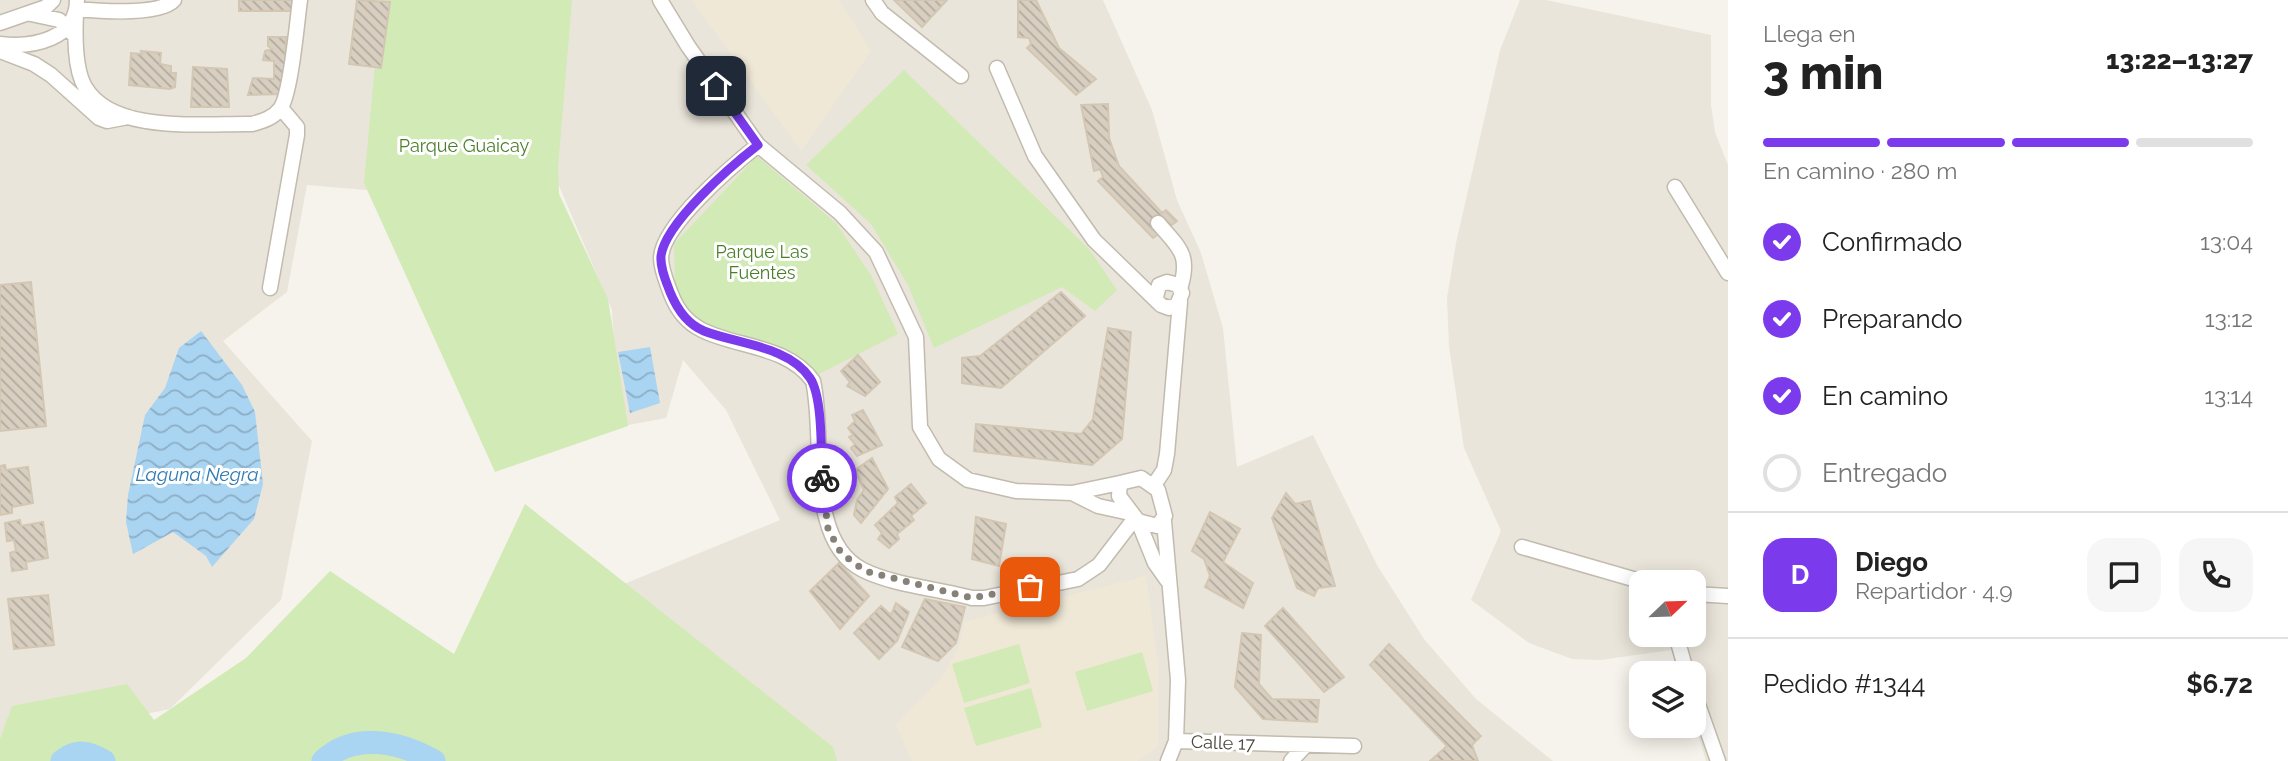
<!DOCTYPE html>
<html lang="es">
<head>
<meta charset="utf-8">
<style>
  :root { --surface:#fff; --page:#f6f6f6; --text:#222; --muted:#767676; --line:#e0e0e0; --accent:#7c3aed }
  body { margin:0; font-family:Raleway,sans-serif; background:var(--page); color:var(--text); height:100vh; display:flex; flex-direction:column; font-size:26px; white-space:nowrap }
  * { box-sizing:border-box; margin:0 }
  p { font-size:23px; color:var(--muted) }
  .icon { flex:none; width:38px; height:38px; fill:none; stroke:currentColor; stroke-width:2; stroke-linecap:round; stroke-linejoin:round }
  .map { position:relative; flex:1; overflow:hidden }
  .drawer { display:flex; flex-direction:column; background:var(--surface); width:560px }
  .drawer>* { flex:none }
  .needle { width:46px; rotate:67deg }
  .fabs { position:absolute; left:1629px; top:570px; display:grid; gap:14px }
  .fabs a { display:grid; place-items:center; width:77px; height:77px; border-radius:14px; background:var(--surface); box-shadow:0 4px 18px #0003; font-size:35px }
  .pin { position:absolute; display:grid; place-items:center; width:60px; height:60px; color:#fff; margin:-30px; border-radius:14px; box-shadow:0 4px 10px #0006 }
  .courier { position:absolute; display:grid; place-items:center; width:70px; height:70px; margin:-35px; border:5px solid #7c3aed; border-radius:50%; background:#fff; color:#222; box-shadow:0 2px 9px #0007 }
  .overview em { font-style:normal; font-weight:800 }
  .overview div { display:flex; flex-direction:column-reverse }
  .overview { display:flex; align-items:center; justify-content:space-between; height:119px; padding:0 35px }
  h1 { font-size:46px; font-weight:800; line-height:52px }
  .bar { display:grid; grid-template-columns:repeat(4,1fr); gap:10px 7px; align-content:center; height:84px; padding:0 35px }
  .bar i { height:9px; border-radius:5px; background:var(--line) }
  .bar .active { background:var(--accent) }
  .bar p { grid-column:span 4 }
  .line { display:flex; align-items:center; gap:18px; padding:0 35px; border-top:2px solid var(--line) }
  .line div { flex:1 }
  .round { display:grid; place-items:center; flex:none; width:74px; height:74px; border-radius:21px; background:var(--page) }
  ol { padding:0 35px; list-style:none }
  li { display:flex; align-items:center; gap:21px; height:77px }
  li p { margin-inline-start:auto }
  li .icon { padding:7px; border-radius:50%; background:var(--accent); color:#fff; stroke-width:4 }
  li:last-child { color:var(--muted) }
  li i { width:38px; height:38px; border:4px solid var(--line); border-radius:50% }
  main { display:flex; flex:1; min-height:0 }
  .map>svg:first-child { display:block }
</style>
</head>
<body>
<main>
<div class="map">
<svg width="1728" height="761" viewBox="0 0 1728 761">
  <defs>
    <pattern id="water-waves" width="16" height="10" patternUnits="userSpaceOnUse" patternTransform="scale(1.75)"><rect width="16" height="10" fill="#a9d4f2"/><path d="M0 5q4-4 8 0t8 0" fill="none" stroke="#8caec5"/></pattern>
    <pattern id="building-back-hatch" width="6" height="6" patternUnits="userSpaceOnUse" patternTransform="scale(1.75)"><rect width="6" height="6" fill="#d8cfc1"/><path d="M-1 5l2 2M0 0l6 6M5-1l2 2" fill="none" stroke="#b1aa9e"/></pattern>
  </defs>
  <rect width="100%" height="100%" fill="#f6f3ec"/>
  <path fill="#eae5da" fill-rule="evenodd" d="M0 0H1103L1152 110 1177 200 1201 253 1223 328 1237 467 1313 435 1377 565 1424 639 1476 699 1553 761H573V605L780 520 726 410 683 360 666 418 618 427 612 310 545 153 366 190 307 185 287 292 223 341 312 441 281 600 170 709 22 739 0 761Z
    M1520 0H1546L1711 35V105L1715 132 1728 165V761H1706L1694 721V674H1680L1671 650 1601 660 1572 659 1529 643 1471 600 1501 531 1464 448 1449 346 1447 298 1456 243 1500 50ZM1642 583H1694V635H1642Z"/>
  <path fill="#efe8d6" d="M692 0H839L871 51 801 151Z
    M1146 576 1158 666V747L1137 761H912L896 725 942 677 959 647 964 622Z"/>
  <path fill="#d2eab5" d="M381 0H572L558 167 559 194 608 299 628 426 495 472 364 183Z
    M904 70 1089 249 1117 290 1095 311 1062 287 934 348 908 285 871 224 806 165Z
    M757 156 836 223 872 277 898 334 819 374 786 351 718 330 689 313 675 285 674 244Z
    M525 504 833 747 837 761H0V739L12 706 127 684 154 720 246 658 330 571 454 654Z
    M1019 644 1030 683 964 703 952 664Z
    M1142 652 1153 691 1087 711 1075 672Z
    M1031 688 1042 727 976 746 964 708Z"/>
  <path fill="url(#water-waves)" d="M201 331 242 385 255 412 263 484 254 519 212 567 206 556 173 532 133 554 126 522 128 495 145 415 165 388 179 348Z
    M650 347 660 403 630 413 618 352Z"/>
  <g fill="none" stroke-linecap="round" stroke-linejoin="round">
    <path stroke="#a9d4f2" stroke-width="23" d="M62 761C77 749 89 752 104 761
      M323 761C354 731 401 742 434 761"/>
  </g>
  <path fill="url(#building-back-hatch)" stroke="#d3c7b4" stroke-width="2" d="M239 0H294V11H239Z
    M357 0 390 2 381 68 349 64Z
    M894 0H947L922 27Z
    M1018 0H1036L1059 48 1096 79 1076 95 1027 48 1031 44 1029 38 1018 37Z
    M268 37H286L284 94 248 95 253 78 274 79V61L263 60 265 51 272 49 268 46Z
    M141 51 161 53 160 64 171 66V73H176L175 87 170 89 129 85 131 53 142 54Z
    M193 67 227 69 229 107H191Z
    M1108 104 1109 138 1119 166 1162 213 1166 210 1177 221 1153 238 1098 181 1103 177 1100 169 1094 171 1081 105Z
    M31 282 46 426 0 431V285Z
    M1061 292 1085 316 1001 388 962 383V358L980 356Z
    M1108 328 1131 332 1122 439 1092 465 974 451 976 424 1081 434 1093 419Z
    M858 355 880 382 865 396 847 386 850 382 841 371Z
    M863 410 882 445 857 456 851 448 855 444 849 437 853 435 848 428 855 421 852 415Z
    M872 458 888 489 861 523 854 515 857 500 864 490 855 470Z
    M5 465 6 470 28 467 33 503 12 507V513L0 515V466Z
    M911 484 926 503 911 516 914 520 897 534 899 539 889 548 878 539 882 533 875 525 898 503 895 497Z
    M1286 493 1295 504 1310 501 1335 586 1318 588 1314 596 1297 588 1272 518Z
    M1210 512 1240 529 1223 562 1253 583 1243 608 1205 587 1210 576 1204 559 1192 551Z
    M976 517 1006 524 999 566 972 559Z
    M20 520 21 526 43 522 48 558 26 562 27 569 12 571 10 553 16 551 14 540 7 541 5 523Z
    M839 563 869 596 840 629 810 591Z
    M48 595 54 645 14 649 8 599Z
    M925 599 965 607 956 643 938 661 902 647Z
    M896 603 909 612 897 641 879 659 854 633 881 606 891 615Z
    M1283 608 1344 677 1324 692 1265 626Z
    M1242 633 1261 635 1259 684 1272 699 1319 700 1317 722 1263 719 1235 687Z
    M1389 644 1481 736 1472 745 1478 761H1430L1447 746 1370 665Z"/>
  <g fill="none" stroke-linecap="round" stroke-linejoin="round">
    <g stroke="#c2bbae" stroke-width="17">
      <path id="minor" d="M660 0 688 46 758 145 840 213 876 252 916 337 920 427 939 459 968 480 1016 491 1072 493 1098 506 1130 513
        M873 0 882 13 961 76
        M77 9C98 11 160 16 174 0
        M76 13C75 34 74 68 85 87 113 135 204 123 252 124 263 121 273 118 280 109 291 95 297 21 300 0
        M31 14 59 20 74 35
        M0 23 46 7 53 0
        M0 44C33 48 77 39 77 0
        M0 51 34 64 51 75 99 118 107 121 128 117
        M997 68 1035 156 1094 240 1161 305 1169 308 1177 305 1182 293 1178 285 1167 282 1159 285 1156 297
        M758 145C732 166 662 225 661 258 661 270 667 283 671 294 677 310 686 322 702 330 738 348 787 345 813 381 826 436 804 540 863 570 893 585 939 589 972 598H984L1078 579 1099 565 1135 518
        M1675 187 1728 273
        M1158 223C1179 248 1191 254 1180 289
        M270 288 297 135V127L281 108
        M1154 485 1164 470 1167 454 1180 302
        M1072 493 1120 483
        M1138 521 1157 526 1165 516 1158 490 1141 478 1120 483 1119 496 1138 521 1155 563 1167 580
        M1164 521 1178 680 1176 741 1168 761
        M1522 547 1647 583
        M1694 594 1728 596
        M1676 635 1687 674
        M1694 693 1718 761
        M1176 741 1354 746
        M1291 761 1306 745"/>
    </g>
    <use href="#minor" stroke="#fff" stroke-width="14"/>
  </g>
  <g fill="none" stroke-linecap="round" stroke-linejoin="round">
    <path stroke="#878178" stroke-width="7" stroke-dasharray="0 12.6" d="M822 478 828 529 841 553 865 571 972 598 1030 587"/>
    <path stroke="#7c3aed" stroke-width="9" d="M716 86 758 145C731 166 665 223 661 256 660 268 666 281 670 292 677 309 687 324 704 331 737 344 789 346 810 378 823 397 821 454 822 478"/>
  </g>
  <g text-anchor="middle" stroke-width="6" stroke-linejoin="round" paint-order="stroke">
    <g font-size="18" fill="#4a7f2a" stroke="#fff">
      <text x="464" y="152">Parque Guaicay</text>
      <text x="762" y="258">Parque Las<tspan x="762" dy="21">Fuentes</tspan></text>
    </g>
    <g font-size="18" fill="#4b4439" stroke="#fff">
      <text transform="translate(1223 743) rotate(2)" y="6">Calle 17</text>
    </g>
    <g font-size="19" font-style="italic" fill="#2e7ab2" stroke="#fff">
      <text x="197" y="481">Laguna Negra</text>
    </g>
  </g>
</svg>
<div class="fabs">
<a><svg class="needle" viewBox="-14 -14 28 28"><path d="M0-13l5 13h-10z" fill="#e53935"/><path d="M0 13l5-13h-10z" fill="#767676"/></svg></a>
<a><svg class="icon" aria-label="layers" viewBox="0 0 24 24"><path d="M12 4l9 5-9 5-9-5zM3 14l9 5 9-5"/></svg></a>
</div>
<div class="pin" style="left:1030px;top:587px;background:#ea580c"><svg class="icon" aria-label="bag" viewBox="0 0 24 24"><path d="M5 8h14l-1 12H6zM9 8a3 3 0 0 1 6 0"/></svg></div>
<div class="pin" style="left:716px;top:86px;background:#1f2937"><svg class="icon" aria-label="home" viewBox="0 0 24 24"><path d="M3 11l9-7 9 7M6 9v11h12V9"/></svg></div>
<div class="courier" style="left:822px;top:478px"><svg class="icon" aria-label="bike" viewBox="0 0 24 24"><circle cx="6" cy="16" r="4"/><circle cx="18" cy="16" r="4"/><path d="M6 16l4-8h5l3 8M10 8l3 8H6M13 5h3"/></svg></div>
</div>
<section class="drawer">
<div class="overview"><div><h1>3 min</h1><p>Llega en</p></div><em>13:22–13:27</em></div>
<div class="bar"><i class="active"></i><i class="active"></i><i class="active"></i><i></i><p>En camino · 280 m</p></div>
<ol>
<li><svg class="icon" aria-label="check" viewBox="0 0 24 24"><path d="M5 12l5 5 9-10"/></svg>Confirmado<p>13:04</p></li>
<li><svg class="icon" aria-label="check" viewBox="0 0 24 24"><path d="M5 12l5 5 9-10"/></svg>Preparando<p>13:12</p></li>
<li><svg class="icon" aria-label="check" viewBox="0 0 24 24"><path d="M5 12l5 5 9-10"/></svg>En camino<p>13:14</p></li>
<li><i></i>Entregado</li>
</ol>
<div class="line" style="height:126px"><b class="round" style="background:var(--accent);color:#fff">D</b><div><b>Diego</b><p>Repartidor · 4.9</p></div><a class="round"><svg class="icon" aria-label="chat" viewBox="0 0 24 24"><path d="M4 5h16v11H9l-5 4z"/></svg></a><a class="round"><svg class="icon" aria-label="phone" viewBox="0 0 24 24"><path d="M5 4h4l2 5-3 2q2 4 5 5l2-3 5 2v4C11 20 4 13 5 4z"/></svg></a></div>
<div class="line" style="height:91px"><div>Pedido #1344</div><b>$6.72</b></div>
</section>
</main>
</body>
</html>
